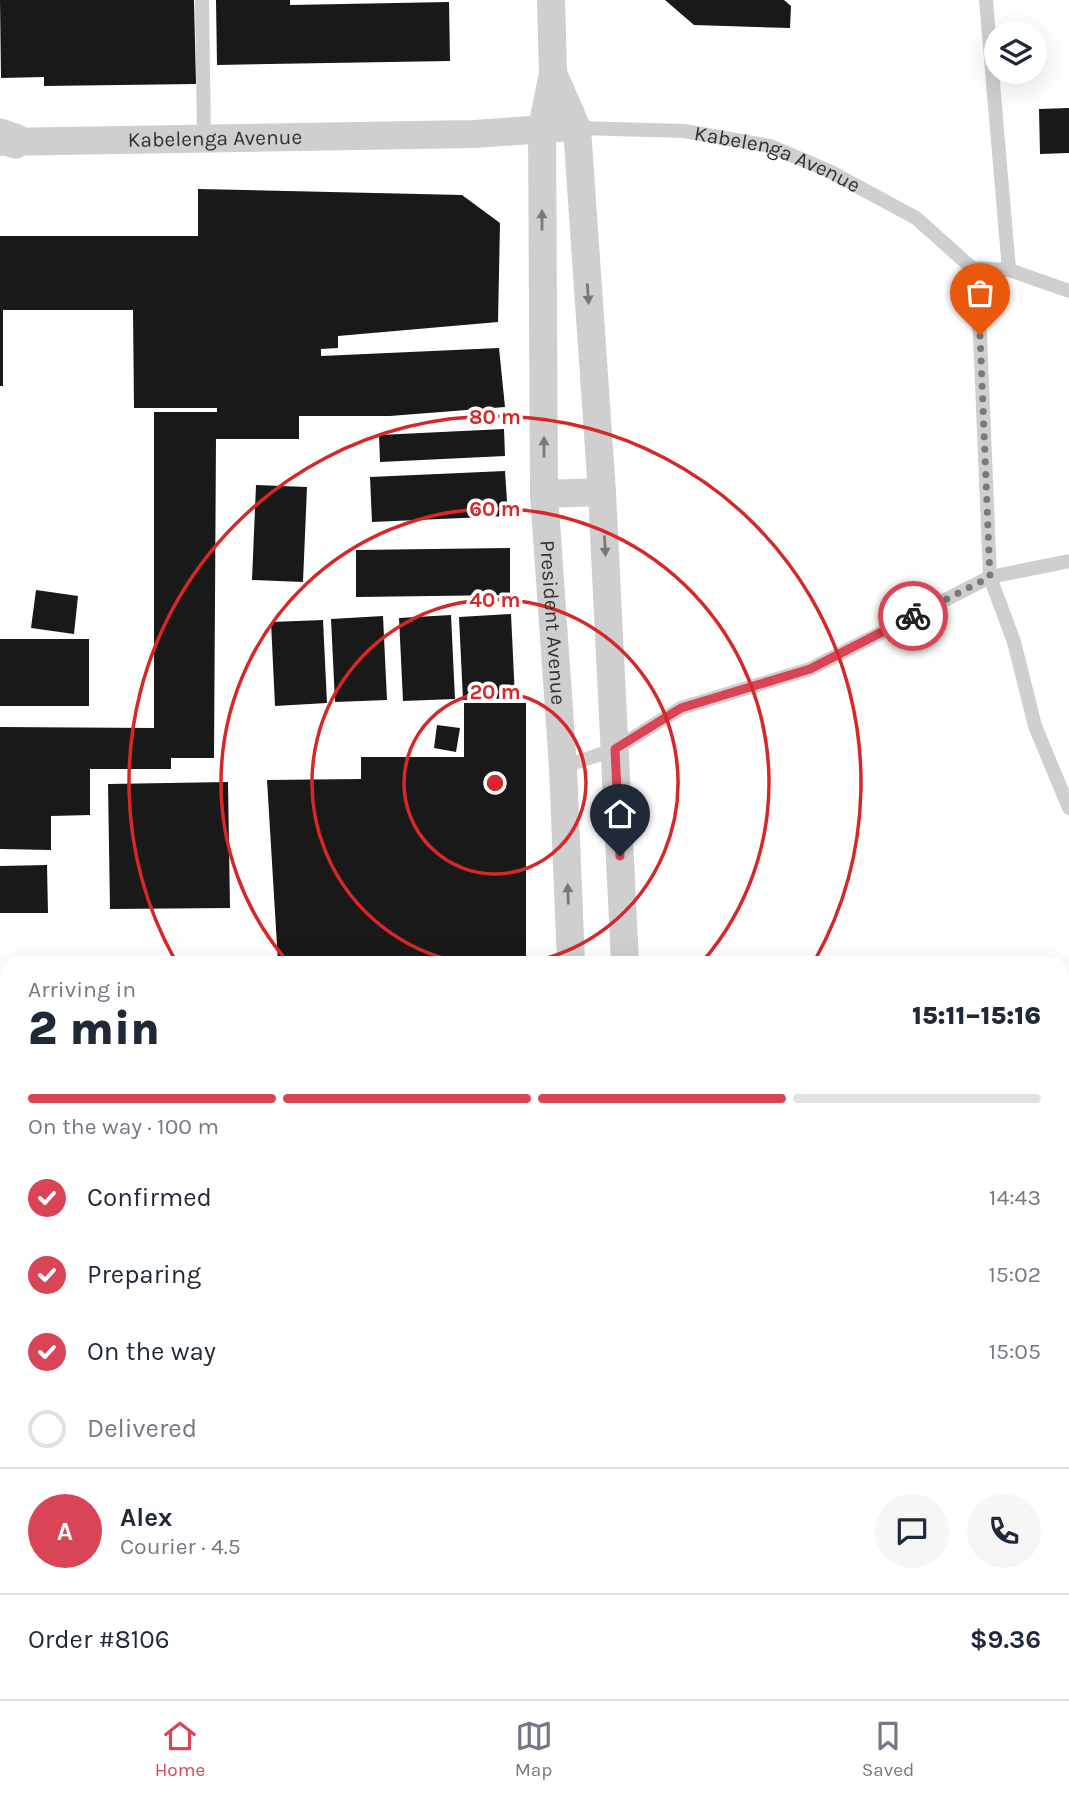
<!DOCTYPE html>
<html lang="en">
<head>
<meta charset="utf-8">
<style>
  :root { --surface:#fff; --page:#f6f6f7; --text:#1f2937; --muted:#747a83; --line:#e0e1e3; --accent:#d94456 }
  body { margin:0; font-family:Karla,sans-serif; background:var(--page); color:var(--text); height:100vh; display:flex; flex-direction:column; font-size:26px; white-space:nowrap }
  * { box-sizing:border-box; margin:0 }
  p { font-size:23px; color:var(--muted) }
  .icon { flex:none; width:38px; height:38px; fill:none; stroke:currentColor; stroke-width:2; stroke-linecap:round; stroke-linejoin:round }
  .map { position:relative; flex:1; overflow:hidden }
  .side { position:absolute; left:0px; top:956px; width:1069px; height:744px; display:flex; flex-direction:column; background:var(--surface); border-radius:21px 21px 0 0; box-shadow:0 7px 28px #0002 }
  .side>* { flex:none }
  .tools { position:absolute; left:984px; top:21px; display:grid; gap:14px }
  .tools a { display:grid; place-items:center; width:63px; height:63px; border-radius:50%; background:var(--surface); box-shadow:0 7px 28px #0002; font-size:35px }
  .pin { position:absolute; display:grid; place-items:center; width:60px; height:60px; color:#fff; margin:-72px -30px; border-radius:50% 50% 50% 0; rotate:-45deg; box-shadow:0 0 7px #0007 }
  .pin .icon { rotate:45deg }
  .courier { position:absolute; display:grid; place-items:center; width:70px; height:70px; margin:-35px; border:5px solid #d94456; border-radius:50%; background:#fff; color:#222; box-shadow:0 2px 9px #0007 }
  .overview em { font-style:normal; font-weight:800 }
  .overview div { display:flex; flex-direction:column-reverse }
  .overview { display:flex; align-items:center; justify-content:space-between; height:119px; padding:0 28px }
  h1 { font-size:46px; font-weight:800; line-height:52px }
  .bar { display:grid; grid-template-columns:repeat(4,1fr); gap:10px 7px; align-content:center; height:84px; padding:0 28px }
  .bar i { height:9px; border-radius:5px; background:var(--line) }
  .bar .selected { background:var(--accent) }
  .bar p { grid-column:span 4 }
  .line { display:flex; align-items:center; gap:18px; padding:0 28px; border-top:2px solid var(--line) }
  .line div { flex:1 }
  .round { display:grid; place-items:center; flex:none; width:74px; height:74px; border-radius:37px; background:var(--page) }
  ol { padding:0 28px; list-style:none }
  li { display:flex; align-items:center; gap:21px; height:77px }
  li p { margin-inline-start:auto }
  li .icon { padding:7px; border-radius:50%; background:var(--accent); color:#fff; stroke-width:4 }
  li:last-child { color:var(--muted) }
  li i { width:38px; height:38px; border:4px solid var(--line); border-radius:50% }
  .tabs { display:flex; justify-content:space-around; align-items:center; height:98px; border-top:2px solid var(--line); background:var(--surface); font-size:19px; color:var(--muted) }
  .tabs a { display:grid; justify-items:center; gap:4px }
  .tabs .selected { color:var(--accent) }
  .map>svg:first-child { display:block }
</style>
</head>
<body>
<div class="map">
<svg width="1069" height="1699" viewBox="0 0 1069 1699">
  <rect width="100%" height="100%" fill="#fff"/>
  <path fill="#191919" d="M0 0H194L196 84 44 86V77L1 78Z
    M216 0H290V5L449 2 450 61 217 65Z
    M665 0H784L791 6 790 28 694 25Z
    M1069 108V153L1040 154 1039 109Z
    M198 189 462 195 500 223 498 322 338 336V348L321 349V356L499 348 505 407 390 416H299V439H216L214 758H171V769H90V815L51 816V850L0 849V727L154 728V412H217V408H134L133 310H3V386H0V236H198Z
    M504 429 505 456 380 462 379 435Z
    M505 471 508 516 372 522 370 477Z
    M256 485 307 487 303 582 252 580Z
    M510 548V595L356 597V550Z
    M36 590 78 596 74 634 31 628Z
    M511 614 515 698 463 700 459 617Z
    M451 615 455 699 403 701 399 618Z
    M383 616 387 700 335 702 331 619Z
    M323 620 327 703 275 706 271 622Z
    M0 639H89V706H0Z
    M464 703H526V962H467V956H422V962H278L267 780 361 779V757H464Z
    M437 725 460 728 456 752 434 748Z
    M228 782 230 908 110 909 108 784Z
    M47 865 48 913H0V866Z
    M0 1004H7V1081H0Z
    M0 1142H7V1181H0Z
    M7 1194V1284H0V1195Z
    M0 1330H7V1449H0Z
    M0 1472H7V1612H0Z"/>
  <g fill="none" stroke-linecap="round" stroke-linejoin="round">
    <g stroke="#cfcfcf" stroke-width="14">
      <path d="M202 0 204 138"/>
      <path d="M986 0 1009 270"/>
      <path id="s1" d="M577 128 684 131 770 146 829 171 916 218 972 268 980 335 990 577 1014 642 1035 726 1069 808"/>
      <path d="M972 268 1009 270 1069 291"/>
      <path d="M563 767 615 749 681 708 810 669 990 577 1069 561"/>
    </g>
    <g stroke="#cfcfcf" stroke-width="28">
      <path d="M551 0 553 73 577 128 602 492 625 962"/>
      <path id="s2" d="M553 73 542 128 544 494 563 767 571 962"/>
      <path id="s3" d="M0 142 474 134 560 128"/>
      <path d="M544 494 602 492"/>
      <path d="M0 1648H7"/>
      <path d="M605 1692V1699"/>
      <path d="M655 1692V1699"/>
    </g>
    <path stroke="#cfcfcf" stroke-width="35" d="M0 136 15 141"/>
  </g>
  <defs><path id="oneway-solid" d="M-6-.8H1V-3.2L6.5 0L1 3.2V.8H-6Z" transform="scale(1.75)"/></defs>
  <g fill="#797979">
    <use href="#oneway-solid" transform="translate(542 220) rotate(-90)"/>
    <use href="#oneway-solid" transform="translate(588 294) rotate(86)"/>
    <use href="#oneway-solid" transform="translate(544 447) rotate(-90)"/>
    <use href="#oneway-solid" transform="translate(605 546) rotate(87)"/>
    <use href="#oneway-solid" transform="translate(568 894) rotate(-92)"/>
  </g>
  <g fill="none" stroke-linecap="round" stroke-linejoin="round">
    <path stroke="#7a7a7a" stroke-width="7" stroke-dasharray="0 12.6" d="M913 616 990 577 980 335"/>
    <path stroke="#d94456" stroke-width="9" d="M620 856 615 749 681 708 810 669 913 616"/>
  </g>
  <g fill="none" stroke="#d62828" stroke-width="3.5">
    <circle cx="495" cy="783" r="91"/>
    <path d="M459 962A183 183 0 1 1 531 962"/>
    <path d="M287 961A274 274 0 1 1 703 961"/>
    <path d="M175 960A366 366 0 1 1 815 960"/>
  </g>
  <g text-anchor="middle" stroke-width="7" stroke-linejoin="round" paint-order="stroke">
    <g font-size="21" fill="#323232" stroke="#fff">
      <text dy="7" stroke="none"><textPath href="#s3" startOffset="215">Kabelenga Avenue</textPath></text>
      <text dy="7" stroke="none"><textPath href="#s1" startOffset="205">Kabelenga Avenue</textPath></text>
      <text dy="7" stroke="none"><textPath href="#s2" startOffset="551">President Avenue</textPath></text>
    </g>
  </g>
  <circle cx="495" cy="783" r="10" fill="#d62828" stroke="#fff" stroke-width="3.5"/>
  <g font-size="21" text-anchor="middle" font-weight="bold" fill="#d62828" stroke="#fff" stroke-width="7" stroke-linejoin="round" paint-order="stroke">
    <text x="495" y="424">80 m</text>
    <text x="495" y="516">60 m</text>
    <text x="495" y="607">40 m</text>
    <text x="495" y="699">20 m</text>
  </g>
</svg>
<div class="tools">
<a><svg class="icon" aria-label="layers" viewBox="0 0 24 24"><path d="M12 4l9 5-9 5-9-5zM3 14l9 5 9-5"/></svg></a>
</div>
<div class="pin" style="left:980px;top:335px;background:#ea580c"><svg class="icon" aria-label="bag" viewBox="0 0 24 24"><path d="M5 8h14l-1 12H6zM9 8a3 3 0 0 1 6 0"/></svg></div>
<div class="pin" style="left:620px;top:856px;background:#1f2937"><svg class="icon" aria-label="home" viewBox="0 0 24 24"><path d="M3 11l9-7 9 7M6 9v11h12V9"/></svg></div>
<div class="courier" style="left:913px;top:616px"><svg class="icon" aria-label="bike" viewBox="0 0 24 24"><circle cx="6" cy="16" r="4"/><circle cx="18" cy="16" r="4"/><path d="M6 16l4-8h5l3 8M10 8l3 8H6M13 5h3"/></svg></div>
<section class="side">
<div class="overview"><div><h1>2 min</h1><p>Arriving in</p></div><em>15:11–15:16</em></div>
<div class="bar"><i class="selected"></i><i class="selected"></i><i class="selected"></i><i></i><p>On the way · 100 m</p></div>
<ol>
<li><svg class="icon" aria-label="check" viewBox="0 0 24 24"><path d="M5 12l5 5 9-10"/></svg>Confirmed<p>14:43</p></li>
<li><svg class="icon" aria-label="check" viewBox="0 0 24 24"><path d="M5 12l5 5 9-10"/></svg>Preparing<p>15:02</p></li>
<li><svg class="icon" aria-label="check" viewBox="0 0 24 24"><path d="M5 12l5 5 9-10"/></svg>On the way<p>15:05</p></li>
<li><i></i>Delivered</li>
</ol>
<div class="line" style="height:126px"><b class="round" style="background:var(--accent);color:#fff">A</b><div><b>Alex</b><p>Courier · 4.5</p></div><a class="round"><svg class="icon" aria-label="chat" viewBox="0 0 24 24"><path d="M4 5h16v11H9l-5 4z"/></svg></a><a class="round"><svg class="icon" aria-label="phone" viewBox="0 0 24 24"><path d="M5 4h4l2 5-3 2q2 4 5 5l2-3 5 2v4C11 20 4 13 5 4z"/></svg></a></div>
<div class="line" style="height:91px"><div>Order #8106</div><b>$9.36</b></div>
</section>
</div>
<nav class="tabs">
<a class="selected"><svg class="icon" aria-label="home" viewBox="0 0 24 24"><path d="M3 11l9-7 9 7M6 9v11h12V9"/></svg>Home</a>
<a><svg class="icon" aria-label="map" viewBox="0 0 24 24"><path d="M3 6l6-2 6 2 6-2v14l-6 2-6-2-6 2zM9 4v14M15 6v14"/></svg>Map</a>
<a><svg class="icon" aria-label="saved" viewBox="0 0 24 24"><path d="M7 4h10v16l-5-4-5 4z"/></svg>Saved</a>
</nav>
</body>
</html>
